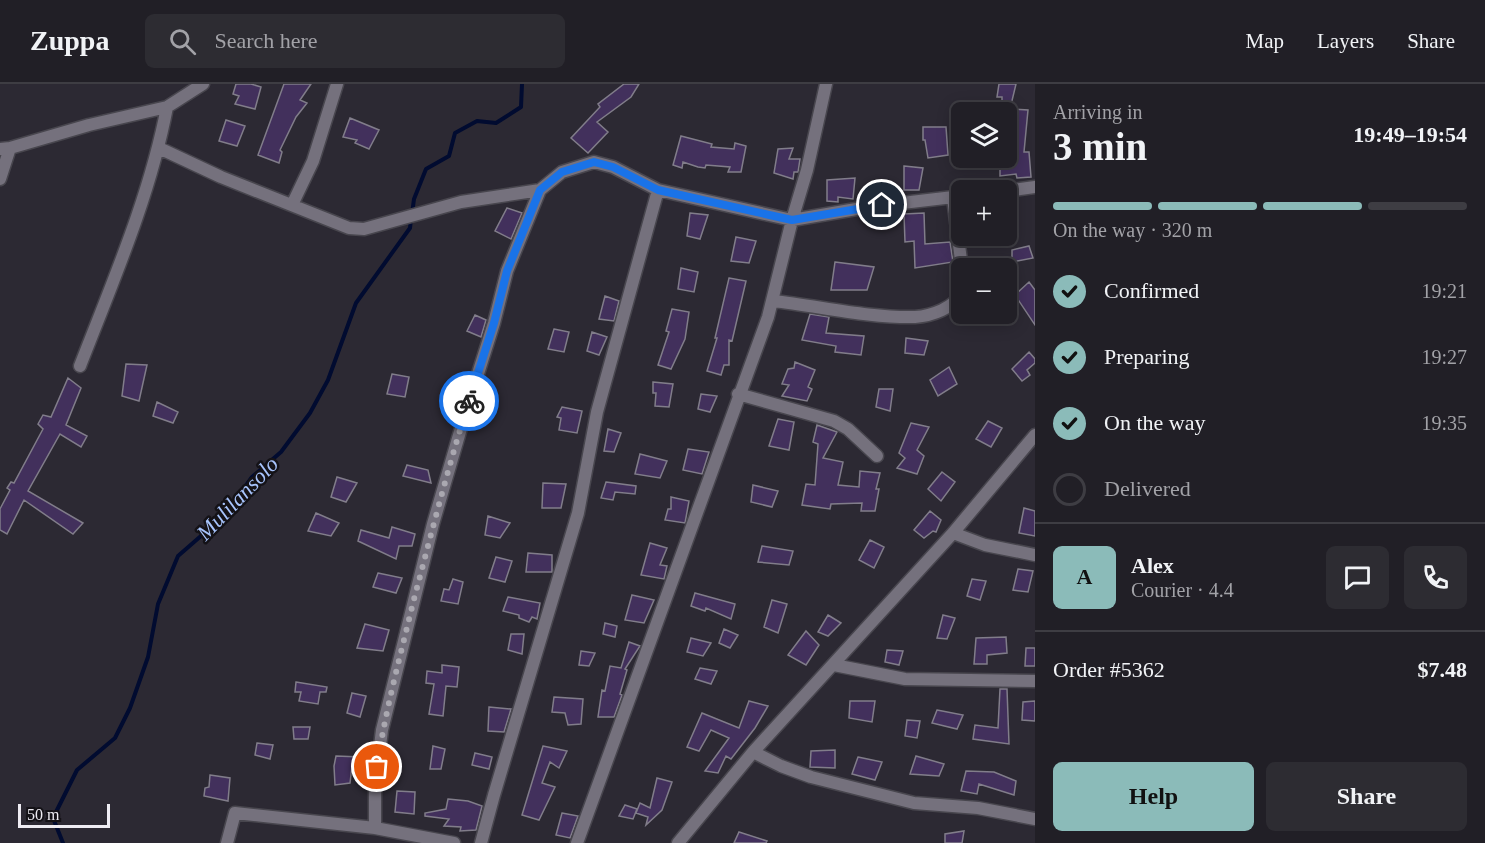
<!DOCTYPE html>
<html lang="en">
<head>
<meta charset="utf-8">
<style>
  :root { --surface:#211f26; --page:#2d2c32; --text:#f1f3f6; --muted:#a2a2a7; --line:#3e3d43; --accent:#8bbbb9 }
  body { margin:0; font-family:Georgia,serif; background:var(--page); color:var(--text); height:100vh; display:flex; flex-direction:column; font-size:22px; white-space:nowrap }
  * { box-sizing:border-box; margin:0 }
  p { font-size:20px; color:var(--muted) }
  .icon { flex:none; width:33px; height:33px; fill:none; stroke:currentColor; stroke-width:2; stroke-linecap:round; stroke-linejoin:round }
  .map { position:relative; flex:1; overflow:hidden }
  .sheet { display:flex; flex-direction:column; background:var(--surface); width:450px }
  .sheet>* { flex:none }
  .fabs { position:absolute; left:951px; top:18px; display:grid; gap:12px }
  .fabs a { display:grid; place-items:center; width:66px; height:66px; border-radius:9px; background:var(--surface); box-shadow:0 3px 15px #0003,0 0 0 2px var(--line); font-size:30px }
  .scale { position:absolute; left:18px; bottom:15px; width:92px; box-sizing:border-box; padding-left:6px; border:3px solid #eeecf3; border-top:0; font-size:16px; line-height:21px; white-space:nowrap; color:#eeecf3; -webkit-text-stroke:4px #141217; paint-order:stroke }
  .pin { position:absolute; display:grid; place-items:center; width:51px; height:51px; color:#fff; margin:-26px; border:3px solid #fff; border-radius:50%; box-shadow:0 2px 6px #0007 }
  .courier { position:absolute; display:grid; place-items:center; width:60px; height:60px; margin:-30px; border:4px solid #1a73e8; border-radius:50%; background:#fff; color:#222; box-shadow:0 2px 8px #0007 }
  .overview em { font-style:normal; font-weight:700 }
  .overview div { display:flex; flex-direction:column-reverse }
  .overview { display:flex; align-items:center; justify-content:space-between; height:102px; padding:0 18px }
  h1 { font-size:39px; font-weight:700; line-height:45px }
  .bar { display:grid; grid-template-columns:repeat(4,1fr); gap:9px 6px; align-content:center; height:72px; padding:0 18px }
  .bar i { height:8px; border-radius:4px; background:var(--line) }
  .bar .current { background:var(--accent) }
  .bar p { grid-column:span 4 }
  .line { display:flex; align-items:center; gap:15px; padding:0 18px; border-top:2px solid var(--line) }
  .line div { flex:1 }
  .round { display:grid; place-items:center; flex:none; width:63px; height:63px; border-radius:9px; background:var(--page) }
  ol { padding:0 18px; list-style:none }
  li { display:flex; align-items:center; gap:18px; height:66px }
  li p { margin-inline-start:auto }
  li .icon { padding:6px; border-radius:50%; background:var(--accent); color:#111; stroke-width:4 }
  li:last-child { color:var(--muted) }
  li i { width:33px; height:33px; border:3px solid var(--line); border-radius:50% }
  .button { display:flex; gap:12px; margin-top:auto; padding:12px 18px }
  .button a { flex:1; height:69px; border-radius:9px; background:var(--accent); color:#111; font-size:24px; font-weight:700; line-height:69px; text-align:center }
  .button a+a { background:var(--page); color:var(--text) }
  header { display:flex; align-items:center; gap:36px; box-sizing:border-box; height:84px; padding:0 30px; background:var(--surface); border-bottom:2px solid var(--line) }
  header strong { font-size:28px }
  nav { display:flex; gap:33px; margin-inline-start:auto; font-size:21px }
  .search { width:420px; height:54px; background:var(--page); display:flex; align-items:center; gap:15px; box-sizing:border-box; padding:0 21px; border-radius:9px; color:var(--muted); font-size:22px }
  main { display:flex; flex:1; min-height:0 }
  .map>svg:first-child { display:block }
</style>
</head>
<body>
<header>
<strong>Zuppa</strong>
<div class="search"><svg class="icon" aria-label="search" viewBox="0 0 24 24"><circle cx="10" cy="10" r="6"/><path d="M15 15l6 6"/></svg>Search here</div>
<nav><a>Map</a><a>Layers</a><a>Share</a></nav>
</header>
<main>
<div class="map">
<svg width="1035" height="759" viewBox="0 0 1035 759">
  <rect width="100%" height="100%" fill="#2c2933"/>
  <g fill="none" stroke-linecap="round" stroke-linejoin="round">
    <path stroke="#010b30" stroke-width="4" d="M412 130 414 115 426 85 449 72 455 49 477 37 496 39 521 23 522 0
      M63 759 53 734 77 686 115 654 130 624 148 573 158 520 178 472 225 431 252 393 281 368 310 329 328 296 356 219 410 144 411 135"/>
  </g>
  <path fill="#42305c" stroke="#817d8a" stroke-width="1.5" d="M236 0H251L261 3 255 25 235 20 239 12 233 10Z
    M284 0H311L300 16 307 19 296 33 280 66 282 68 279 79 258 71Z
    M624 0H639L631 13 597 38 608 48 588 69 571 54 600 23 598 20Z
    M999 0H1016L1010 25 1028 26 1024 68H1029L1031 93 1017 94 1016 90 1000 92V74H1006V28H1002V13H997Z
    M350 34 379 46 369 65 355 59 357 56 343 53Z
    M226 36 245 42 237 62 219 57Z
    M923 43H946L948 71 928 74 925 56H923Z
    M681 52 712 60 711 63 734 65 735 59 746 62 741 88H728L730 83 706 81 705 84 698 83 683 78 682 84 673 81Z
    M793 64 789 75H800L798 88H794L793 95 774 89 778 65Z
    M904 82 923 84 919 106H904Z
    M855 94 853 115 838 113V118L827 117V96Z
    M507 124 522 129 511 155 495 147Z
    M690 129 708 131 700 155 687 152Z
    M924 129 925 160 950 158 953 178 915 184 914 157 905 158 904 130Z
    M736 153 756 157 749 179 731 177Z
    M1029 162 1033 174 1012 178V166Z
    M835 178 874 183 867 206H831Z
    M681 184 698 188 694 208 678 205Z
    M729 194 746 197 732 257 729 256V281H724L721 291 707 287 717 254H715Z
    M1029 198 1035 206V241L1015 211Z
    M605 212 619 217 614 237 599 235Z
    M672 225 689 228 685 255 671 285 658 281 669 248 666 247Z
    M810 230 829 233 826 249 864 252 861 271 835 268 836 262 802 256Z
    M475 231 486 236 481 253 467 247Z
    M554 245 569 248 564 268 548 265Z
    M592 248 607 253 599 271 587 267Z
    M906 254 928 257 924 271 905 269Z
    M1029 268 1035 275V279L1027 286 1030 291 1022 297 1012 285Z
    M795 278 815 286 808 303 812 305 807 317 782 312 789 301 782 300 788 285 794 284Z
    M126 280 147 281 139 317 122 312Z
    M949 283 957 300 938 312 930 296Z
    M392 290 409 293 405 313 387 310Z
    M68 294 81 304 66 341 87 352 81 363 60 350 28 407 83 439 73 450 24 416 7 450 0 446V425L10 406 7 404 11 398 14 399 43 345 38 340 43 331 51 333Z
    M653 298 673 300 669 323 655 322 656 309H653Z
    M879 305H893L890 327 876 323Z
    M701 310 717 312 710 328 698 325Z
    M157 318 178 328 173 339 153 332Z
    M562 323 582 327 577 349 559 346 561 334 557 333Z
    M778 335 794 338 789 366 769 362Z
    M988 337 1002 344 991 363 976 355Z
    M911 339 929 343 917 366 924 372 917 390 897 384 905 374 899 369Z
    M817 341 837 348 823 374 843 378 838 401 859 403 860 387 880 389 876 405H879L875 427H861L862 419 831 420 830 425 802 421 806 400 815 401 818 360 813 358Z
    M608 345 621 349 614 368 604 367Z
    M688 365 709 368 702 390 683 386Z
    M640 370 667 377 660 394 635 390Z
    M407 381 428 386 431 399 403 392Z
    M942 388 955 398 941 417 928 405Z
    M337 393 357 399 346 418 331 413Z
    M606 398 636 402 635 410 615 408 613 416 601 414Z
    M543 399 566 400 561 424H542Z
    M753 401 778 407 772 423 751 418Z
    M671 413 689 417 685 439 665 436 668 425H671Z
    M1024 424 1035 427V452L1019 449Z
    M930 427 941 436 936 448 933 447 924 454 914 446Z
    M316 429 339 439 331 452 308 447Z
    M488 432 510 439 500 454 485 451Z
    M392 443 415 450 412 462H399L396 475 358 457 361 446 389 454Z
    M870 456 884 463 874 484 859 476Z
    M650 459 667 464 660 481 667 482 664 495 641 491Z
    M762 462 793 467 789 481 758 478Z
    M528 469 552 471V488H526Z
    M496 473 512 477 505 498 489 494Z
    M1018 485 1033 487 1028 508 1013 506Z
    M378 489 402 494 396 509 373 503Z
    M453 495 463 498 458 520 441 517 444 505 449 506Z
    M972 495 986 497 980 516 967 512Z
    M695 509 735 520 731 535 706 524 705 527 691 522Z
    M632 511 654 516 644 539 625 536Z
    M508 513 540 519 537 535 532 533 529 538 519 534V531L503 527Z
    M772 516 787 520 778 549 764 543Z
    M828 531 841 539 828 552 818 548Z
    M943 531 955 534 947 555 937 554Z
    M605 539 617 542 615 553 603 550Z
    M365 540 389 546 383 567 357 564Z
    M724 545 738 551 730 564 719 559Z
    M806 547 819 561 806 581 788 571Z
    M511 550H524L522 570 508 566Z
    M1006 553 1007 569 987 571V580H974L976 554Z
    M691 554 711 559 703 572 687 568Z
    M629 558 640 562 625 585 627 586 620 610 622 611 614 633H598L602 606 605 607 610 582 621 584Z
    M1026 564H1035V582H1025Z
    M887 566 903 567 899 581 885 578Z
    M581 567 595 569 589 582 579 581Z
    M442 581 459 583 457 603 446 602 443 632 429 630 434 600 426 599 427 587 442 589Z
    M700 584 717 587 711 600 695 595Z
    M296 598 327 603 326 608H320L318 620 299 617 301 608H295Z
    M1000 605H1007L1009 660 973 655 975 641 998 644Z
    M352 609 366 612 360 633 347 629Z
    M554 613 583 615 581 640 568 641 565 629 552 628Z
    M749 617 768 622 755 644 731 675 726 672 718 689 705 687 729 654 711 646 699 667 687 663 702 629 739 644Z
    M850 617H875L872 638 849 634Z
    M1035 617V637L1022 636 1023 618Z
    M489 623 511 625 504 648 488 647Z
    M937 626 963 631 957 645 932 639Z
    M907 636 920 637 917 654 905 652Z
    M293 643H310L308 655H294Z
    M257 659 273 661 270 675 255 671Z
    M433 662 445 665 441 685H430Z
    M543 662 567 667 559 684 550 678 542 699 555 703 539 736 522 731Z
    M835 666V684L810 683 811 667Z
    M475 669 492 673 489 685 472 681Z
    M336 672 361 673 358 683 352 682 350 699 335 701 334 682Z
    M916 672 944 680 939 692 910 690Z
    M858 673 882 678 875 696 852 690Z
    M966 687 994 688 1016 697 1014 711 979 700 977 710 961 707Z
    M210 691 230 694 228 717 204 712 205 704 209 703Z
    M657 694 672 698 662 726 646 741 648 733 636 729 640 719 650 724Z
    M397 707 415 708 414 730 395 728Z
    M448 715 468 717 482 722 476 746 460 747 461 743 444 742 449 735 425 732V729L446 725Z
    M625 721 637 725 633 735 619 732Z
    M562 729 578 732 570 754 556 751Z
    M964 747 962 759H945V750Z
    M739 748 767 757 766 759H734Z"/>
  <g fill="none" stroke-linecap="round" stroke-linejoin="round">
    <g stroke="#48464e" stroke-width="15">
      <path id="minor" d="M159 64 221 93 349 144 364 145 461 118 540 106
        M0 65 10 64 89 41 167 23 203 0
        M0 95 10 64
        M1006 107 1035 103
        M953 114 962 184
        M292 121 313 77 337 0
        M773 217C819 222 868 234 915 233 931 232 955 224 962 208
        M80 282C113 197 150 112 167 23
        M738 310 834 337 848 345 877 372
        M953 449 985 461 1035 471
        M834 581 905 595 1035 597
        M753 668 781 682 811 693 914 719 978 724 1035 735
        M375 744V702L382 646 433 440 464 334 494 239 507 187 540 106 562 88 594 78 613 83 658 106 792 136 868 123 962 112
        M227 759 235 729 375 744 454 759
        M481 759 494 711 578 429 597 328 658 106
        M577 759 768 233 792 136 807 86 826 0
        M678 759 753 668 953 449 1035 351"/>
    </g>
    <use href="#minor" stroke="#75717d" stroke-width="12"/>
  </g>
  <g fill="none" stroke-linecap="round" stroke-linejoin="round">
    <path stroke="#aaa8b0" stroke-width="6" stroke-dasharray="0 10.8" d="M377 683C385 628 400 573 413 519 431 451 448 383 469 317"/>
    <path stroke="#1a73e8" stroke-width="8" d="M469 317 494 239 507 187 540 106 562 88 594 78 613 83 658 106 792 136 882 121"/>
  </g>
  <g text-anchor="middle" stroke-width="5" stroke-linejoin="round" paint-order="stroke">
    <g font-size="22" font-style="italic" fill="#a7c3fb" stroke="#141217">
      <text transform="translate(237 414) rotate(-46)" y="8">Mulilansolo</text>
    </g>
  </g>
</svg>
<div class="fabs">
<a><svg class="icon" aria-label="layers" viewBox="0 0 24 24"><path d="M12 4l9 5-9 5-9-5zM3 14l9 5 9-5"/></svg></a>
<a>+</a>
<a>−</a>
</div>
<div class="scale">50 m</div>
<div class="pin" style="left:377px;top:683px;background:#ea580c"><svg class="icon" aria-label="bag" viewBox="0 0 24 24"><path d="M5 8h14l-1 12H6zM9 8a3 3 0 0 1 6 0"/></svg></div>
<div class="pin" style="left:882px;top:121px;background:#1f2937"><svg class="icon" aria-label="home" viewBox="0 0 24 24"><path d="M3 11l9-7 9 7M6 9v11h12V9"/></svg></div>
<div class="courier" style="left:469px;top:317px"><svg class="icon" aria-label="bike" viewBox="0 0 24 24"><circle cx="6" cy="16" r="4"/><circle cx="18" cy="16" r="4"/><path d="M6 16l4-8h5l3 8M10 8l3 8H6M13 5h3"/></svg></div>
</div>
<section class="sheet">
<div class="overview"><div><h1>3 min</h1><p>Arriving in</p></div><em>19:49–19:54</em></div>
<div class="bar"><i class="current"></i><i class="current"></i><i class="current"></i><i></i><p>On the way · 320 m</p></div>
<ol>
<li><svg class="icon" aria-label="check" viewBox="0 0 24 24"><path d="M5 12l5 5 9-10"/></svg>Confirmed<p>19:21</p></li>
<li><svg class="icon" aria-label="check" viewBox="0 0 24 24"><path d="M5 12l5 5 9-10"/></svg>Preparing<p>19:27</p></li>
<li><svg class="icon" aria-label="check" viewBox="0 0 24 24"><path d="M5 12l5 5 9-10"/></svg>On the way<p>19:35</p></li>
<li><i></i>Delivered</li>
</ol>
<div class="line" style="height:108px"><b class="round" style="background:var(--accent);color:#111">A</b><div><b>Alex</b><p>Courier · 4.4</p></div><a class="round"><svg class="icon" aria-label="chat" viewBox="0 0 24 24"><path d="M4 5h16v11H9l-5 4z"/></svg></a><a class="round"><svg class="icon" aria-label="phone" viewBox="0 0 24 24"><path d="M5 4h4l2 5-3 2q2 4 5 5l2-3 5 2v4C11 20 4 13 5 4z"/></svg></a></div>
<div class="line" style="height:78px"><div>Order #5362</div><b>$7.48</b></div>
<div class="button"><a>Help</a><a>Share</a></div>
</section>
</main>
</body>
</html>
